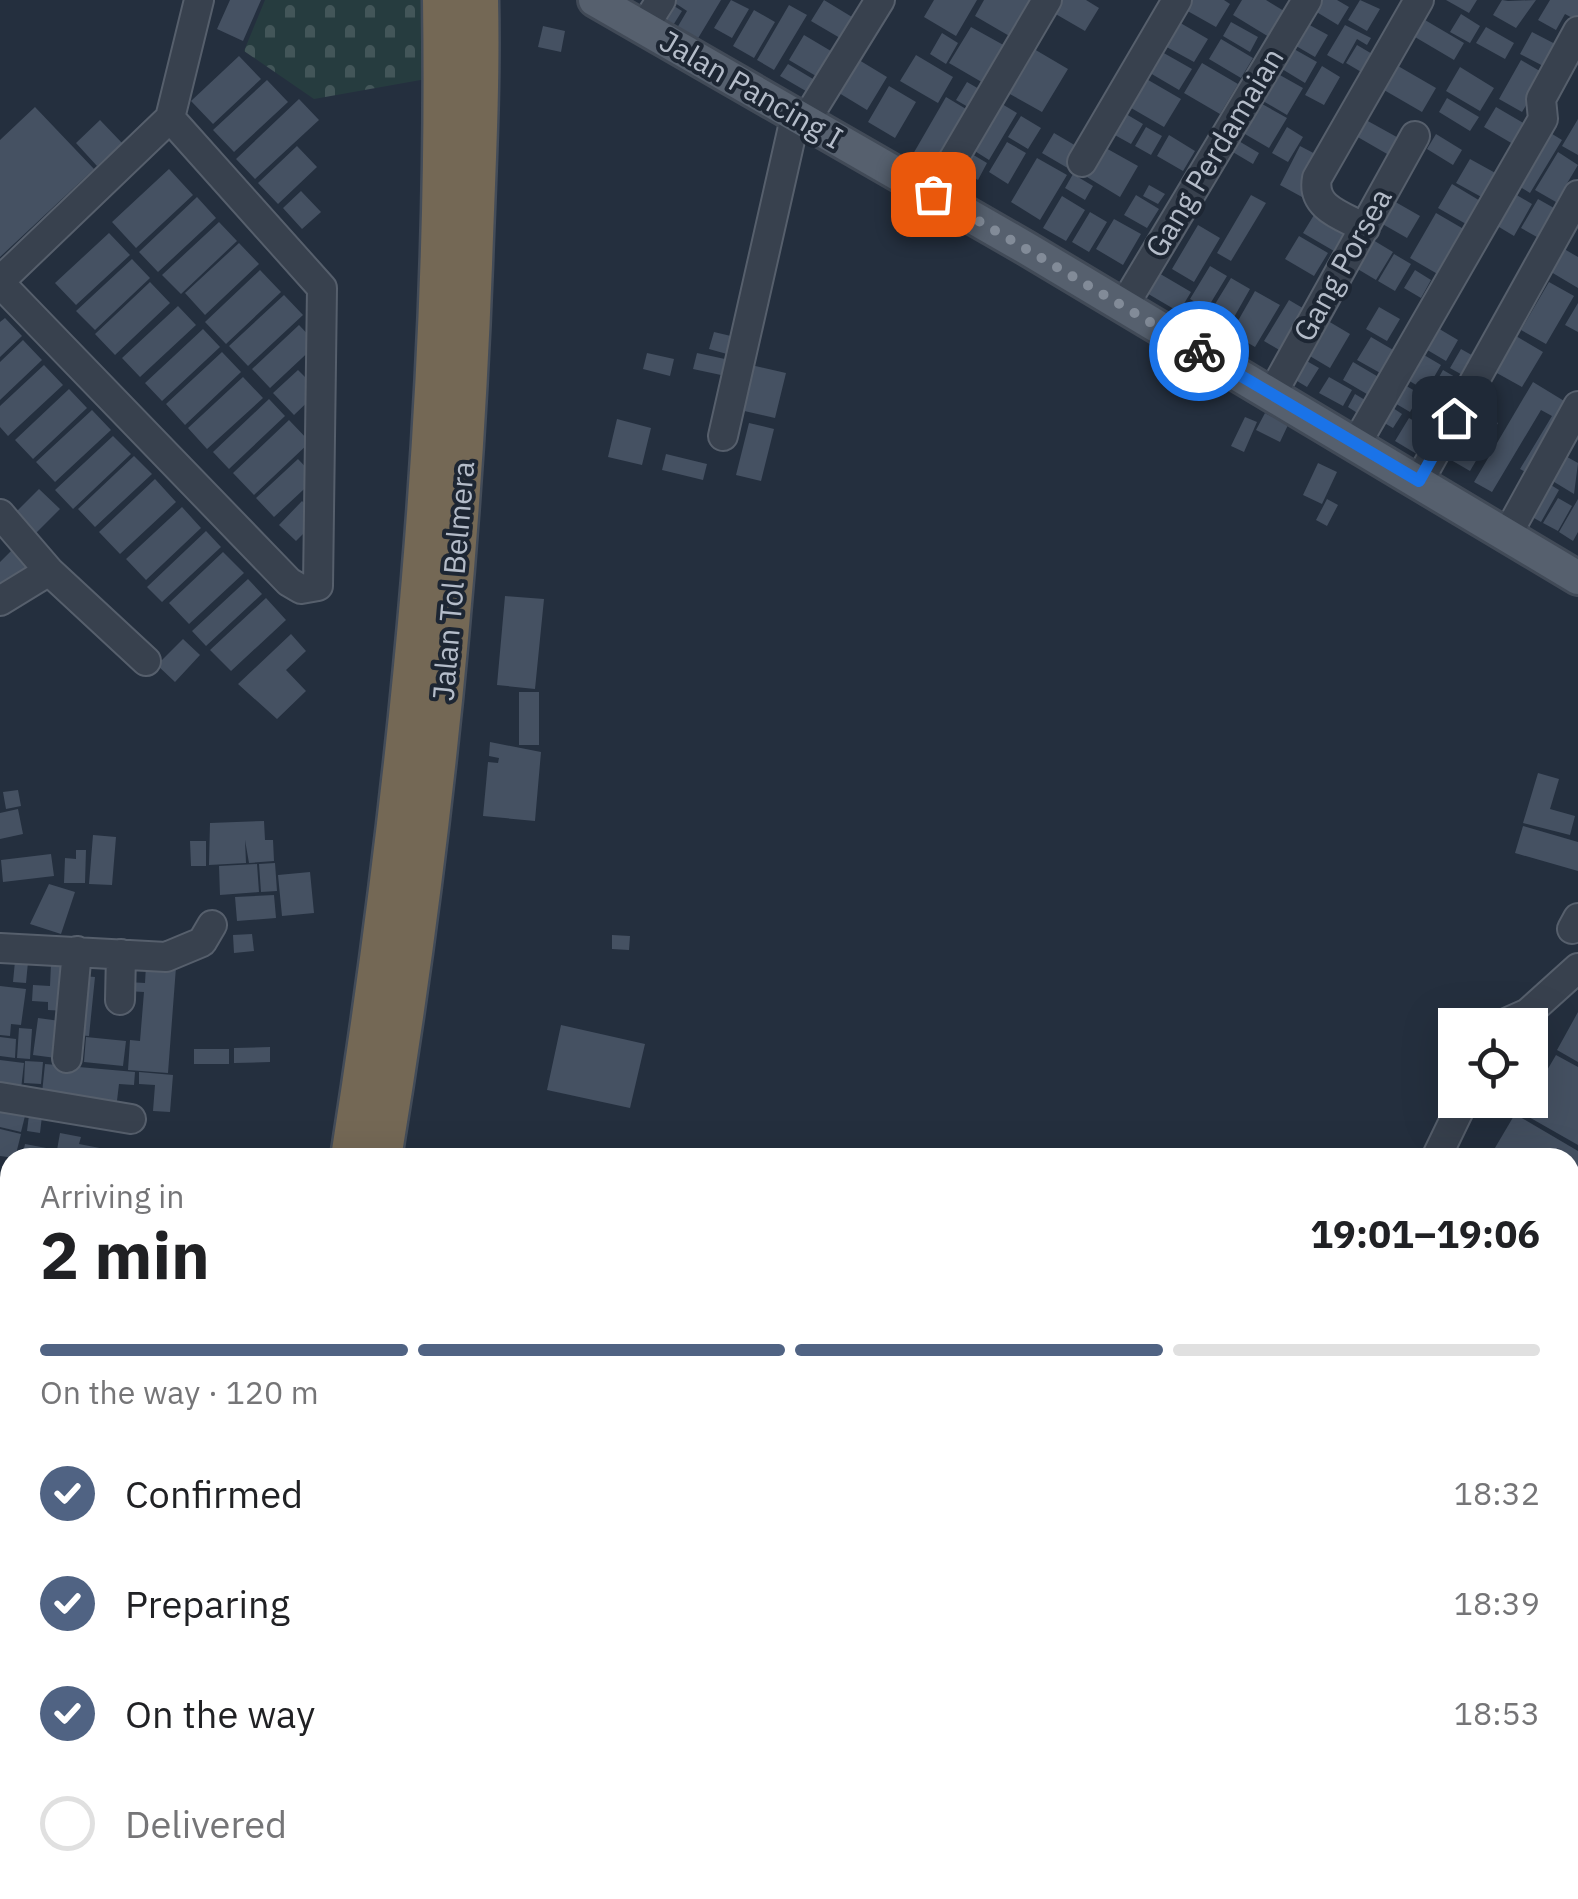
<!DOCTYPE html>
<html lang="en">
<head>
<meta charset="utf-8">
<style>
  :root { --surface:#fff; --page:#f6f6f6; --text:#202124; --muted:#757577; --line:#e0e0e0; --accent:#506383 }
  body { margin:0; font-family:"IBM Plex Sans",sans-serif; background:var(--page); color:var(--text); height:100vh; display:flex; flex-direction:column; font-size:38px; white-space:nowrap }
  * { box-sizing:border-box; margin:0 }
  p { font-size:32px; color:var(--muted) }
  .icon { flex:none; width:55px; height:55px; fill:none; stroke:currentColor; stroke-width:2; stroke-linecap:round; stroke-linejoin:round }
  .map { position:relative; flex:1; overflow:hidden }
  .panel { position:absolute; left:0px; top:1148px; width:1580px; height:752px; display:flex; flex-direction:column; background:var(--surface); border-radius:30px 30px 0 0; box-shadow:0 10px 40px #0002 }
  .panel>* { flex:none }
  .controls { position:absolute; left:1438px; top:1008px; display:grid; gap:20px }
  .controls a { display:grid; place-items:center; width:110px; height:110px; border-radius:0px; background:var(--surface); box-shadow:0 10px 40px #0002; font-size:50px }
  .pin { position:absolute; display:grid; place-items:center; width:85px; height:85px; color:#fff; margin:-42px; border-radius:20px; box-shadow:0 5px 15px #0006 }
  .courier { position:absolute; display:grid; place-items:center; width:100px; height:100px; margin:-50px; border:8px solid #1a73e8; border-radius:50%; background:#fff; color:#222; box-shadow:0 2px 12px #0007 }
  .summary em { font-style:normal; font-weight:700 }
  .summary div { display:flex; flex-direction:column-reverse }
  .summary { display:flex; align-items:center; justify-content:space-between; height:170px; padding:0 40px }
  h1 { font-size:65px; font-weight:700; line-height:75px }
  .bar { display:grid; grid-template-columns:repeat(4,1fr); gap:15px 10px; align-content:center; height:120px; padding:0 40px }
  .bar i { height:12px; border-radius:8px; background:var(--line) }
  .bar .current { background:var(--accent) }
  .bar p { grid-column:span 4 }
  ol { padding:0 40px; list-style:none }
  li { display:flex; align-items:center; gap:30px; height:110px }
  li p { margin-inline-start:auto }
  li .icon { padding:10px; border-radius:50%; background:var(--accent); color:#fff; stroke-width:4 }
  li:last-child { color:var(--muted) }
  li i { width:55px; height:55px; border:5px solid var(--line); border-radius:50% }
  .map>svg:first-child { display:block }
</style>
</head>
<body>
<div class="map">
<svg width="1578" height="1899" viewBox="0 0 1578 1899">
  <defs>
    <pattern id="cemetery-stones" width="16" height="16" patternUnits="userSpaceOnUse" patternTransform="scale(2.5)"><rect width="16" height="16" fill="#263c3f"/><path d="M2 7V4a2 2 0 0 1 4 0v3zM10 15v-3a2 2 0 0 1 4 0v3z" fill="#435659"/></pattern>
  </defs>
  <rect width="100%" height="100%" fill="#242f3e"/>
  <path fill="url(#cemetery-stones)" d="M265 0H433L443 76 314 99 244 51Z
    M1187 1890H1498L1494 1899H1176Z"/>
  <path fill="#455162" d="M230 0H261L243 41 217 29Z
    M677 0H721L697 40 677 28 687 11 675 3Z
    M731 0 749 9 732 38 714 28Z
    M824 0 852 17 840 38 811 21Z
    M934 0H977L956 36 924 17Z
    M984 0H1033L1011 37 975 16Z
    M1052 0H1086L1099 8 1085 31 1047 9Z
    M1190 0H1224L1230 4 1216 27 1184 9Z
    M1242 0H1266L1284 11 1269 37 1233 15Z
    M1315 0H1337L1349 7 1338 25 1310 8Z
    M1360 0 1380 9 1367 31 1348 20Z
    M1446 0H1477L1469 13Z
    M1502 0 1508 1 1536 0 1516 28 1493 15Z
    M1550 0H1578V21L1565 14 1556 30 1538 20Z
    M666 1 682 11 672 27 656 17Z
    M789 5 807 15 774 70 757 60Z
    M754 10 775 22 754 58 733 46Z
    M1461 14 1480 26 1470 43 1450 32Z
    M1425 20 1464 43 1454 60 1415 37Z
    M1177 21 1208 39 1194 62 1163 45Z
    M1231 22 1258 37 1250 52 1223 36Z
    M1304 22 1328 35 1315 57 1291 43Z
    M1345 25 1371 38 1367 45 1357 39 1343 64 1327 55Z
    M543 26 565 31 561 52 538 47Z
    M971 27 1007 47 985 84 949 63Z
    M1486 27 1514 43 1505 59 1476 43Z
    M1532 32 1561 47 1549 69 1520 54Z
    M942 33 958 43 946 64 930 54Z
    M804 35 836 54 821 79 789 60Z
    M1221 39 1253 58 1241 78 1209 59Z
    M1357 45 1379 58 1368 76 1346 63Z
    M1034 49 1068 69 1042 112 1008 93Z
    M1294 49 1317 62 1305 83 1282 69Z
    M1162 52 1192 69 1179 90 1150 73Z
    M916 55 953 77 938 103 900 81Z
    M239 56 261 79 213 124 191 101Z
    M859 60 887 77 867 110 839 93Z
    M1521 60 1545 74 1522 112 1499 99Z
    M1202 63 1238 84 1220 114 1184 93Z
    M788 64 818 82 811 94 780 76Z
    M1322 66 1340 77 1324 105 1305 95Z
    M1398 66 1436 88 1422 112 1384 90Z
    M1460 67 1494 88 1480 111 1446 91Z
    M1278 74 1303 88 1287 115 1263 101Z
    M1143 77 1181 99 1164 127 1126 105Z
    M267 80 288 102 234 152 213 130Z
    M967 82 986 93 975 111 956 100Z
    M889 86 916 102 895 138 868 122Z
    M946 97 971 112 934 175 909 161Z
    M1447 98 1479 117 1470 131 1439 112Z
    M299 99 319 120 255 179 236 159Z
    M1255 100 1287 118 1269 148 1238 130Z
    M997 101 1017 113 989 160 970 148Z
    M35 107 94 169 0 257V140Z
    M1496 107 1525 124 1513 144 1484 127Z
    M1126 114 1143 124 1131 144 1113 134Z
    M1021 116 1041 128 1028 149 1008 137Z
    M1578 119V155L1562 146Z
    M100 120 122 143 97 166 76 143Z
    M1366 120 1404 141 1394 158 1356 136Z
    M1146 127 1162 136 1151 155 1135 146Z
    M1287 127 1303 137 1288 162 1272 153Z
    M1544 129 1562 140 1530 193 1512 182Z
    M1054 133 1083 150 1071 170 1042 153Z
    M1436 134 1462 150 1453 165 1427 149Z
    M1169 135 1195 151 1183 171 1157 156Z
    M1237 140 1259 153 1253 164 1231 151Z
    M1007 142 1026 153 1008 184 989 172Z
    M297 146 317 167 278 204 258 183Z
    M1300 146 1323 158 1302 197 1280 185Z
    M1104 147 1138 166 1120 197 1087 177Z
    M965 150 987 163 978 180 955 166Z
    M1558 152 1578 165 1556 202 1535 190Z
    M1037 158 1067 175 1040 220 1011 202Z
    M1470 159 1499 175 1485 199 1456 183Z
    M169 169 193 195 136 248 112 222Z
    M1073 174 1093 186 1085 200 1065 188Z
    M1452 184 1487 205 1473 228 1438 208Z
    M1149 185 1165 194 1158 204 1143 196Z
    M1508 190 1532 204 1514 236 1489 221Z
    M301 191 321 212 302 229 283 208Z
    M1136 195 1159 209 1147 228 1124 215Z
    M1251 195 1266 203 1231 261 1217 253Z
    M1062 196 1085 210 1066 241 1043 228Z
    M197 197 216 218 158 272 139 252Z
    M1538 199 1561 212 1544 241 1521 228Z
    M1392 200 1420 216 1407 238 1379 222Z
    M1317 210 1348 228 1334 251 1303 233Z
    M1090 212 1107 222 1089 252 1072 242Z
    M1436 213 1467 231 1441 276 1410 258Z
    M1114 219 1141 234 1123 265 1096 249Z
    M219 222 237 241 181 294 162 275Z
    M1198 225 1220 238 1194 282 1172 269Z
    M109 233 130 255 76 305 55 283Z
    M1299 236 1328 253 1314 276 1285 259Z
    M1368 237 1393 252 1376 280 1351 265Z
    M239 243 259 264 205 315 185 293Z
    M1559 246 1578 257V288L1546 269Z
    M1394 254 1411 264 1395 291 1378 281Z
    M132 259 150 278 95 330 76 311Z
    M1210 266 1227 276 1207 309 1190 299Z
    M260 270 281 292 226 344 205 322Z
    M1415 270 1431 280 1421 298 1404 288Z
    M1157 272 1191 292 1179 312 1145 292Z
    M1231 278 1250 289 1229 326 1209 314Z
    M150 282 170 303 115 355 95 334Z
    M1549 282 1574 296 1546 344 1521 330Z
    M1255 291 1280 305 1255 347 1231 333Z
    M284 295 303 315 248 366 229 346Z
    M1289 300 1306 310 1281 351 1264 341Z
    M1578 303V332L1565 325Z
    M178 306 196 325 140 377 122 358Z
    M1379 307 1400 319 1387 341 1366 329Z
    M5 318 22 336 0 357V322Z
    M1323 318 1350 334 1330 368 1303 352Z
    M299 325 317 344 270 388 252 369Z
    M1436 327 1458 340 1446 361 1424 348Z
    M203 329 220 347 162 401 145 383Z
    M714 332 731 336 727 354 709 349Z
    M1516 336 1543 352 1522 387 1495 372Z
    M1371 337 1395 351 1382 374 1357 360Z
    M23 340 42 360 0 400V362Z
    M1461 349 1477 358 1466 377 1450 368Z
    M222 352 241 372 185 425 166 404Z
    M1419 352 1441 365 1426 391 1403 377Z
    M647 353 674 359 670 376 643 369Z
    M697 353 725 359 721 375 693 369Z
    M1298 356 1319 368 1307 387 1287 375Z
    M1353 362 1387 382 1377 400 1343 380Z
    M44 365 63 385 8 436 0 427V406Z
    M751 365 786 373 775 418 740 410Z
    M298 370 319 391 294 415 273 393Z
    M1443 370 1462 381 1450 402 1431 391Z
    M243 377 263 398 207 449 188 428Z
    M1329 377 1352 390 1343 406 1319 393Z
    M1533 382 1574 407 1533 476 1520 469 1552 416 1541 410 1492 492 1474 482Z
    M1403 384 1420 394 1410 412 1393 402Z
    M69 389 87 408 33 459 15 440Z
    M1355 394 1370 403 1362 416 1348 407Z
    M1425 394 1446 406 1433 428 1412 416Z
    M269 399 285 416 229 469 213 452Z
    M1467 405 1498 423 1470 471 1439 453Z
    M1390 406 1402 414 1393 428 1381 421Z
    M92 410 111 430 55 482 36 462Z
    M1265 413 1288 425 1280 442 1256 430Z
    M1245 417 1257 422 1244 452 1231 446Z
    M1409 418 1434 433 1420 456 1395 441Z
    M617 419 651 428 642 465 608 457Z
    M289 420 310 442 254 495 233 473Z
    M749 423 774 429 761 481 736 475Z
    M113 436 131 454 73 509 55 490Z
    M1560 453 1578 463 1574 494 1546 477Z
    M666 454 707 464 703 480 662 470Z
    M134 456 152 474 95 527 78 509Z
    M298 459 316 478 274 517 256 498Z
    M1318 463 1337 472 1322 504 1303 495Z
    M155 479 176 502 120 554 99 532Z
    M1546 482 1559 490 1541 522 1527 514Z
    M39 489 60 509 36 533 15 513Z
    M1558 498 1572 506 1558 531 1543 523Z
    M1327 499 1338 505 1327 526 1316 520Z
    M1578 499V532L1573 541 1559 532Z
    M302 501 319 518 296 541 279 525Z
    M182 507 201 528 146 580 126 559Z
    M206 531 221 547 162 602 147 587Z
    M15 547 31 562 0 594V562Z
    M223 552 244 573 189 624 169 603Z
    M248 579 262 594 206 646 192 631Z
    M505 596 544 599 535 689 497 685Z
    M266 598 286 620 231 671 210 650Z
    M291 634 306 651 286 670 306 691 277 719 238 684Z
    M183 639 200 655 175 682 157 665Z
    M519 692H539V745H519Z
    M490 742 541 752 535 821 483 816 488 762 498 763 499 758 489 756Z
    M1538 773 1559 779 1550 809 1575 816 1570 835 1523 823Z
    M18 790 21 806 6 809 3 792Z
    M18 809 23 834 0 839V813Z
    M264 821 265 840H273L274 861 249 863 245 840 246 863 209 865 210 823Z
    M1523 826 1578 842V871L1515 853Z
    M93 835 116 837 112 885 89 884Z
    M190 841H206V866H191Z
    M76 850H86L85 883H64L65 858 76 859Z
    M51 854 54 876 3 882 1 860Z
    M275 863 277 891 261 892 259 864Z
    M257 864 259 892 220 895 219 866Z
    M310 872 314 913 282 916 278 875Z
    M49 884 75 892 61 934 30 924Z
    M274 895 276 918 237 921 235 897Z
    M252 934 254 951 234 953 233 935Z
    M612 935 630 936 629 950 612 949Z
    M15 961 28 962 26 983 13 982Z
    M51 964 69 965 67 1011 48 1010V1002L32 1001 33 985 50 986Z
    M146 965 176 967 168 1073 128 1070 130 1040 140 1041 144 992 126 991 127 982 145 983Z
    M83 976 95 977 89 1036 76 1035Z
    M0 986 26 989 21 1025 11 1024 10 1036 0 1035Z
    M1578 1012V1062L1557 1050Z
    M38 1018 60 1021 56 1058 33 1055Z
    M561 1025 645 1044 630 1108 547 1090Z
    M19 1028 32 1029 30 1059 17 1058Z
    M0 1037 16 1039 15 1058 0 1056Z
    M86 1037 126 1041 123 1066 84 1062Z
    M270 1047V1062L234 1063V1048Z
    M194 1049H229V1064H194Z
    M1556 1055 1578 1067V1145L1522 1113Z
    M0 1060 24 1063 21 1089 0 1092Z
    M25 1061 43 1062 41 1084 24 1083Z
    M45 1064 135 1072 134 1085 119 1084 116 1109 41 1103Z
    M139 1072 173 1075 170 1112 153 1111 155 1085 139 1084Z
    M0 1107 26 1112 21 1132 0 1127Z
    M1515 1114 1578 1151V1212L1570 1207V1158H1489Z
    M29 1115 42 1116 40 1133 27 1131Z
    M0 1129 21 1134 15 1158 0 1156Z
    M60 1133 81 1137 79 1144 110 1150 108 1158H22L25 1144 57 1150Z
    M1570 1211 1578 1216V1279L1570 1275Z
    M0 1223 10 1225V1252L0 1250Z
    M1570 1281 1578 1286V1353L1570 1348Z
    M1570 1354 1578 1359V1428L1570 1423Z
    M443 1890 479 1897V1899H441Z
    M1408 1890H1435L1433 1899H1406Z"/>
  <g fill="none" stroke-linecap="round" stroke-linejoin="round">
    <g stroke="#565f6c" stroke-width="32">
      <path id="minor" d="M644 27 661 0
        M804 123 880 0
        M1082 162 1177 0
        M933 194 1047 0
        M1365 228C1343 216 1311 208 1317 178L1419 0
        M0 281 170 118 199 0
        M0 283 289 582 301 589 318 586 322 288 170 118
        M1123 307 1307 0
        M1272 394 1415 136
        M723 436 795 118
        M1356 444 1543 119 1541 99 1578 31
        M1419 481 1578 195
        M0 514 49 571
        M1508 533 1578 406
        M0 601 49 571 146 661
        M1572 929 1578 918
        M0 948 166 957 202 942 212 925
        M120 1000 121 954
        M1501 1025 1528 1013 1578 968
        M67 1058 77 951
        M0 1097 131 1119
        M1436 1158 1464 1100
        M0 1372 10 1381
        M1570 1474 1578 1476
        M0 1573 10 1576
        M1570 1855 1578 1857
        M285 1899 287 1890
        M319 1899 321 1890"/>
    </g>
    <g stroke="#414a57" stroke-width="38">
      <path id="major" d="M595 0 1026 248 1578 578"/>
    </g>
    <g stroke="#434c59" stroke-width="45">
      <path id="highway" d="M351 1158C411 775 449 388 443 0
        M381 1158C430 861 461 565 472 264 475 176 480 88 478 0
        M204 1899 206 1890
        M234 1899 236 1890"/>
    </g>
    <use href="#minor" stroke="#38414e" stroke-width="28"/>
    <use href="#major" stroke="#56606e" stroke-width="32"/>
    <use href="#highway" stroke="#746855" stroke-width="40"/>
  </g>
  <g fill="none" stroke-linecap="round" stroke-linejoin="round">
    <path stroke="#828b98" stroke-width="10" stroke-dasharray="0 18" d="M933 194 1199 351"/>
    <path stroke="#1a73e8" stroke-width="12" d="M1199 351 1419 481 1454 418"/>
  </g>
  <g text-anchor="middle" stroke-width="8" stroke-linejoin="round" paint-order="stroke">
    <g font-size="30" fill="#b4bcc9" stroke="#1d2633">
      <text transform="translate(751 90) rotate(30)" y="10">Jalan Pancing I</text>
      <text transform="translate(1215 153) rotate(-59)" y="10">Gang Perdamaian</text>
      <text transform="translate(1343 265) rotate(-61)" y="10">Gang Porsea</text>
      <text transform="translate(454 581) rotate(-85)" y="10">Jalan Tol Belmera</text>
    </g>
  </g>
</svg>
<div class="controls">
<a><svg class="icon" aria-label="locate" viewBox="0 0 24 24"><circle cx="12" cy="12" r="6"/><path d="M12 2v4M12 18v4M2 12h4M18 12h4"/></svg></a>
</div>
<div class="pin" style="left:933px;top:194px;background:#ea580c"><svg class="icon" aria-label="bag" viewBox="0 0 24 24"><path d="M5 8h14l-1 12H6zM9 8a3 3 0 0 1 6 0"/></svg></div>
<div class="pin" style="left:1454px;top:418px;background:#1f2937"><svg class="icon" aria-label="home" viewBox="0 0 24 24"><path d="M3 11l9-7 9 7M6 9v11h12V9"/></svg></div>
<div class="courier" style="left:1199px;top:351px"><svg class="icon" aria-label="bike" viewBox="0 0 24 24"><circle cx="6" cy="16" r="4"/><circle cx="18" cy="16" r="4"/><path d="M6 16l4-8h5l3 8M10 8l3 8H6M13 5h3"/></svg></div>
<section class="panel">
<div class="summary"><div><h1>2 min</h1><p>Arriving in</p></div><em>19:01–19:06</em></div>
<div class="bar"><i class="current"></i><i class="current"></i><i class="current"></i><i></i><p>On the way · 120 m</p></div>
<ol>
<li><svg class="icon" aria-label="check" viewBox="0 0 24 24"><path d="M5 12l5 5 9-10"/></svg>Confirmed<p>18:32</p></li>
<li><svg class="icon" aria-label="check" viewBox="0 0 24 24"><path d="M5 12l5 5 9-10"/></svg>Preparing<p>18:39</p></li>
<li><svg class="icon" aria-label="check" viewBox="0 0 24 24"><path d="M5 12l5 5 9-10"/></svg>On the way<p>18:53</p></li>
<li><i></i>Delivered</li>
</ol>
</section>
</div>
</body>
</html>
